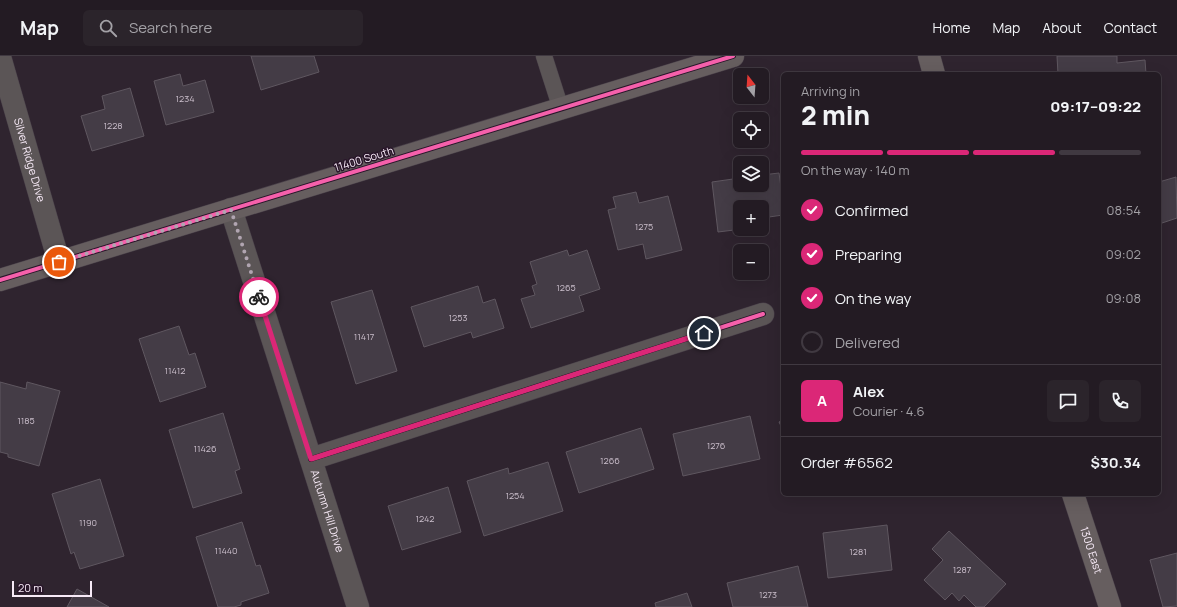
<!DOCTYPE html>
<html lang="en">
<head>
<meta charset="utf-8">
<style>
  :root { --surface:#231b23; --page:#2b242b; --text:#f1f3f6; --muted:#a3a1a6; --line:#403941; --accent:#db2777 }
  body { margin:0; font-family:Manrope,sans-serif; background:var(--page); color:var(--text); height:100vh; display:flex; flex-direction:column; font-size:15px; white-space:nowrap }
  * { box-sizing:border-box; margin:0 }
  p { font-size:13px; color:var(--muted) }
  .icon { flex:none; width:22px; height:22px; fill:none; stroke:currentColor; stroke-width:2; stroke-linecap:round; stroke-linejoin:round }
  .map { position:relative; flex:1; overflow:hidden }
  .drawer { position:absolute; left:781px; top:16px; width:380px; height:424px; display:flex; flex-direction:column; background:var(--surface); border-radius:6px; box-shadow:0 4px 16px #0002,0 0 0 1px var(--line) }
  .drawer>* { flex:none }
  .needle { width:26px; rotate:343deg }
  .buttons { position:absolute; left:733px; top:12px; display:grid; gap:8px }
  .buttons a { display:grid; place-items:center; width:36px; height:36px; border-radius:6px; background:var(--surface); box-shadow:0 4px 16px #0002,0 0 0 1px var(--line); font-size:20px }
  .scale { position:absolute; left:12px; bottom:10px; width:80px; box-sizing:border-box; padding-left:4px; border:2px solid #f7eaf7; border-top:0; font-size:11px; line-height:14px; white-space:nowrap; color:#f7eaf7; -webkit-text-stroke:3px #29162a; paint-order:stroke }
  .pin { position:absolute; display:grid; place-items:center; width:34px; height:34px; color:#fff; margin:-17px; border:2px solid #fff; border-radius:50%; box-shadow:0 1px 4px #0007 }
  .courier { position:absolute; display:grid; place-items:center; width:40px; height:40px; margin:-20px; border:3px solid #db2777; border-radius:50%; background:#fff; color:#222; box-shadow:0 1px 5px #0007 }
  .overview em { font-style:normal; font-weight:800 }
  .overview div { display:flex; flex-direction:column-reverse }
  .overview { display:flex; align-items:center; justify-content:space-between; height:68px; padding:0 20px }
  h1 { font-size:26px; font-weight:800; line-height:30px }
  .bar { display:grid; grid-template-columns:repeat(4,1fr); gap:6px 4px; align-content:center; height:48px; padding:0 20px }
  .bar i { height:5px; border-radius:3px; background:var(--line) }
  .bar .active { background:var(--accent) }
  .bar p { grid-column:span 4 }
  .line { display:flex; align-items:center; gap:10px; padding:0 20px; border-top:1px solid var(--line) }
  .line div { flex:1 }
  .round { display:grid; place-items:center; flex:none; width:42px; height:42px; border-radius:6px; background:var(--page) }
  ol { padding:0 20px; list-style:none }
  li { display:flex; align-items:center; gap:12px; height:44px }
  li p { margin-inline-start:auto }
  li .icon { padding:4px; border-radius:50%; background:var(--accent); color:#fff; stroke-width:4 }
  li:last-child { color:var(--muted) }
  li i { width:22px; height:22px; border:2px solid var(--line); border-radius:50% }
  header { display:flex; align-items:center; gap:24px; box-sizing:border-box; height:56px; padding:0 20px; background:var(--surface); border-bottom:1px solid var(--line) }
  header strong { font-size:19px }
  nav { display:flex; gap:22px; margin-inline-start:auto; font-size:14px }
  .search { width:280px; height:36px; background:var(--page); display:flex; align-items:center; gap:10px; box-sizing:border-box; padding:0 14px; border-radius:6px; color:var(--muted); font-size:15px }
  .map>svg:first-child { display:block }
</style>
</head>
<body>
<header>
<strong>Map</strong>
<div class="search"><svg class="icon" aria-label="search" viewBox="0 0 24 24"><circle cx="10" cy="10" r="6"/><path d="M15 15l6 6"/></svg>Search here</div>
<nav><a>Home</a><a>Map</a><a>About</a><a>Contact</a></nav>
</header>
<div class="map">
<svg width="1177" height="551" viewBox="0 0 1177 551">
  <rect width="100%" height="100%" fill="#2f242f"/>
  <path fill="#443c46" stroke="#5f5760" d="M251 0H314L319 16 261 34Z
    M1057 0H1117V7L1145 4 1146 18H1058Z
    M180 18 183 30 205 24 214 56 166 69 154 25Z
    M130 32 144 80 92 95 81 60 105 53 102 40Z
    M779 117 783 146V159L762 162V151H740V173H742L718 176 712 126 740 122V129H762V119Z
    M1176 121 1177 162 1159 168V126Z
    M636 136 639 147 668 140 682 194 646 203 643 188 618 194 608 154 616 152 613 141Z
    M567 194 569 200 587 194 600 233 579 240 584 255 531 272 521 243 535 239 532 230 537 228 530 206Z
    M478 230 483 247 495 243 504 272 473 282 471 276 424 291 411 251Z
    M372 234 397 315 356 328 331 246Z
    M179 270 189 299 195 297 206 331 160 346 139 283Z
    M0 326 26 333 27 326 60 335 39 410 8 401V398L0 396Z
    M223 357 240 413 235 415 242 437 193 452 169 374Z
    M750 360 760 403 683 420 673 378Z
    M783 364V374L779 366Z
    M641 372 654 413 579 437 566 396Z
    M548 406 563 455 484 480 467 425 508 412 509 418Z
    M100 423 124 500 80 513 74 496 71 498 52 438Z
    M448 431 461 476 402 494 388 450Z
    M242 466 256 510 260 509 269 537 241 546V549L234 551H218L196 481Z
    M887 469 892 514 828 522 823 477Z
    M949 475 1006 528 984 551H976L964 539 959 545 952 537 945 544 924 524 943 504 932 493Z
    M1177 497V550L1163 551 1150 504Z
    M798 510 808 551H733L727 527Z
    M77 533 109 551H67Z
    M687 537 692 551H656L655 547Z"/>
  <g fill="none" stroke-linecap="round" stroke-linejoin="round">
    <g stroke="#4a414a" stroke-width="17">
      <path id="service" d="M544 0 561 53"/>
    </g>
    <g stroke="#4a414a" stroke-width="23">
      <g id="minor">
        <path id="s1" d="M0 1 59 206"/>
        <path id="s2" d="M231 153 358 551"/>
        <path d="M311 403 763 258"/>
      </g>
    </g>
    <g stroke="#4a414a" stroke-width="23">
      <g id="primary">
        <path d="M929 0 934 18"/>
        <path d="M0 224 733 0"/>
        <path id="s3" d="M1073 438 1110 551"/>
      </g>
    </g>
    <use href="#service" stroke="#5b5556" stroke-width="16"/>
    <use href="#minor" stroke="#5b5556" stroke-width="22"/>
    <use href="#primary" stroke="#665e5f" stroke-width="22"/>
    <g stroke="#29162a" stroke-width="6">
      <path id="cycleway" d="M0 224 733 0
        M311 403 763 258"/>
    </g>
    <use href="#cycleway" stroke="#f560ab" stroke-width="4"/>
  </g>
  <g fill="none" stroke-linecap="round" stroke-linejoin="round">
    <path stroke="#b1a5b1" stroke-width="4" stroke-dasharray="0 7.2" d="M59 206 231 154 259 241"/>
    <path stroke="#db2777" stroke-width="5" d="M259 241 311 403 704 277"/>
  </g>
  <g text-anchor="middle" stroke-width="3" stroke-linejoin="round" paint-order="stroke">
    <g font-size="9" fill="#cabecb">
      <text x="185" y="46">1234</text>
      <text x="113" y="73">1228</text>
      <text x="644" y="174">1275</text>
      <text x="566" y="235">1265</text>
      <text x="458" y="265">1253</text>
      <text x="364" y="284">11417</text>
      <text x="175" y="318">11412</text>
      <text x="26" y="368">1185</text>
      <text x="716" y="393">1276</text>
      <text x="205" y="396">11426</text>
      <text x="610" y="408">1266</text>
      <text x="515" y="443">1254</text>
      <text x="425" y="466">1242</text>
      <text x="88" y="470">1190</text>
      <text x="226" y="498">11440</text>
      <text x="858" y="499">1281</text>
      <text x="962" y="517">1287</text>
      <text x="768" y="542">1273</text>
    </g>
    <g font-size="11" fill="#f7eaf7" stroke="#29162a">
      <text transform="translate(364 103) rotate(-17)" y="4">11400 South</text>
      <text dy="4" stroke="none"><textPath href="#s1" startOffset="107">Silver Ridge Drive</textPath></text>
      <text dy="4" stroke="none"><textPath href="#s2" startOffset="317">Autumn Hill Drive</textPath></text>
      <text dy="4" stroke="none"><textPath href="#s3" startOffset="59">1300 East</textPath></text>
    </g>
  </g>
</svg>
<div class="buttons">
<a><svg class="needle" viewBox="-14 -14 28 28"><path d="M0-13l5 13h-10z" fill="#e53935"/><path d="M0 13l5-13h-10z" fill="#a3a1a6"/></svg></a>
<a><svg class="icon" aria-label="locate" viewBox="0 0 24 24"><circle cx="12" cy="12" r="6"/><path d="M12 2v4M12 18v4M2 12h4M18 12h4"/></svg></a>
<a><svg class="icon" aria-label="layers" viewBox="0 0 24 24"><path d="M12 4l9 5-9 5-9-5zM3 14l9 5 9-5"/></svg></a>
<a>+</a>
<a>−</a>
</div>
<div class="scale">20 m</div>
<div class="pin" style="left:59px;top:206px;background:#ea580c"><svg class="icon" aria-label="bag" viewBox="0 0 24 24"><path d="M5 8h14l-1 12H6zM9 8a3 3 0 0 1 6 0"/></svg></div>
<div class="pin" style="left:704px;top:277px;background:#1f2937"><svg class="icon" aria-label="home" viewBox="0 0 24 24"><path d="M3 11l9-7 9 7M6 9v11h12V9"/></svg></div>
<div class="courier" style="left:259px;top:241px"><svg class="icon" aria-label="bike" viewBox="0 0 24 24"><circle cx="6" cy="16" r="4"/><circle cx="18" cy="16" r="4"/><path d="M6 16l4-8h5l3 8M10 8l3 8H6M13 5h3"/></svg></div>
<section class="drawer">
<div class="overview"><div><h1>2 min</h1><p>Arriving in</p></div><em>09:17–09:22</em></div>
<div class="bar"><i class="active"></i><i class="active"></i><i class="active"></i><i></i><p>On the way · 140 m</p></div>
<ol>
<li><svg class="icon" aria-label="check" viewBox="0 0 24 24"><path d="M5 12l5 5 9-10"/></svg>Confirmed<p>08:54</p></li>
<li><svg class="icon" aria-label="check" viewBox="0 0 24 24"><path d="M5 12l5 5 9-10"/></svg>Preparing<p>09:02</p></li>
<li><svg class="icon" aria-label="check" viewBox="0 0 24 24"><path d="M5 12l5 5 9-10"/></svg>On the way<p>09:08</p></li>
<li><i></i>Delivered</li>
</ol>
<div class="line" style="height:72px"><b class="round" style="background:var(--accent);color:#fff">A</b><div><b>Alex</b><p>Courier · 4.6</p></div><a class="round"><svg class="icon" aria-label="chat" viewBox="0 0 24 24"><path d="M4 5h16v11H9l-5 4z"/></svg></a><a class="round"><svg class="icon" aria-label="phone" viewBox="0 0 24 24"><path d="M5 4h4l2 5-3 2q2 4 5 5l2-3 5 2v4C11 20 4 13 5 4z"/></svg></a></div>
<div class="line" style="height:52px"><div>Order #6562</div><b>$30.34</b></div>
</section>
</div>
</body>
</html>
